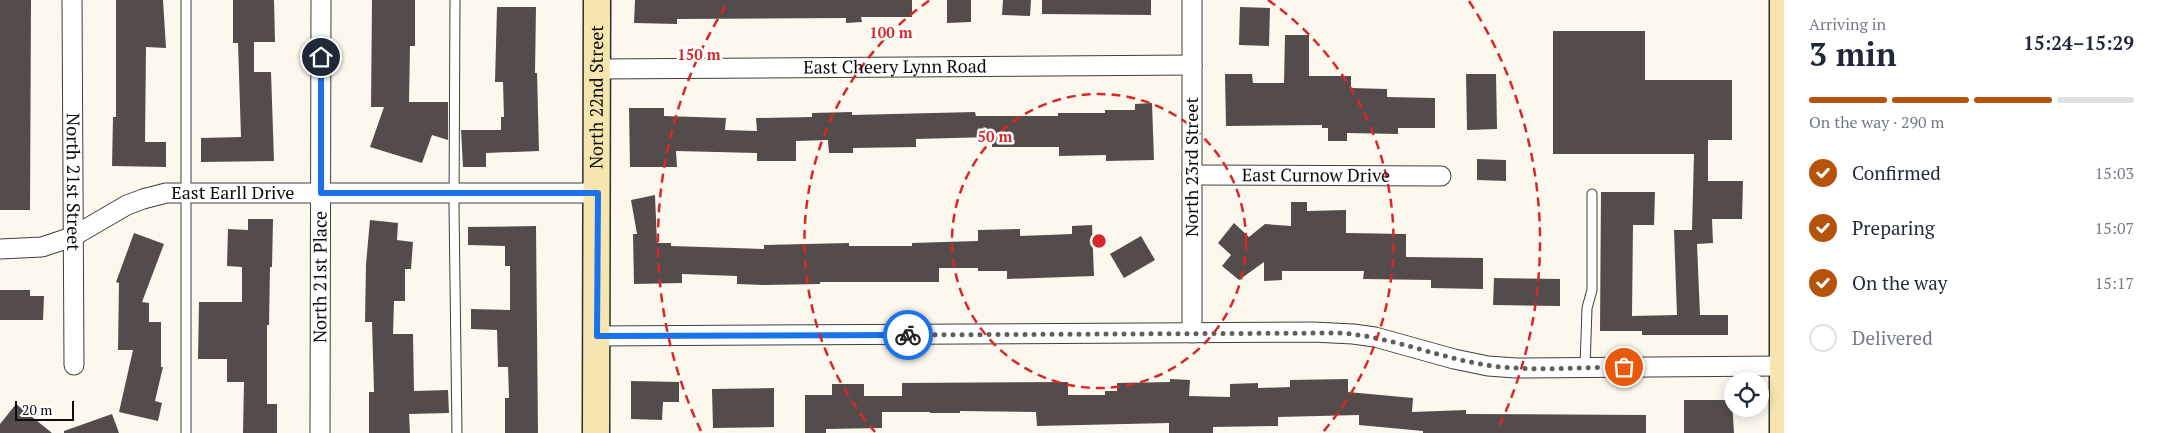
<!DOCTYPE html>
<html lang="en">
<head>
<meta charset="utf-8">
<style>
  :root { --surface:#fff; --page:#f2f2f3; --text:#1f2937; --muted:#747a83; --line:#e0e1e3; --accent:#b45309 }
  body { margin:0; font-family:"PT Serif",serif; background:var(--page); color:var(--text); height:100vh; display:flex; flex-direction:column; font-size:19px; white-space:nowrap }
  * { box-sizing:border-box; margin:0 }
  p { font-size:16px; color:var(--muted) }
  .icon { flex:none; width:28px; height:28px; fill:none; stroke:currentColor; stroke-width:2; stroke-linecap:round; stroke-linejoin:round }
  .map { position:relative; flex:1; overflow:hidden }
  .side { display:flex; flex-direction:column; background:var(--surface); width:375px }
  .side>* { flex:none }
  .tools { position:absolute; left:1724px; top:372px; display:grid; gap:10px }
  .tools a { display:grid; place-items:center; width:45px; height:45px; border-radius:50%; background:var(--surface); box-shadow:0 2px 12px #0003; font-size:25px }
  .scale { position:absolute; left:15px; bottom:12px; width:59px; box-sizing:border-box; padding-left:5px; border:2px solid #0c0c0c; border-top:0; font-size:14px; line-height:18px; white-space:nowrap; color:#0c0c0c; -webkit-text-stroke:4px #fff; paint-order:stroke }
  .pin { position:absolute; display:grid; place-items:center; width:42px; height:42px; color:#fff; margin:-21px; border:2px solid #fff; border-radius:50%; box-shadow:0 1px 5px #0007 }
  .courier { position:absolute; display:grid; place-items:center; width:50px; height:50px; margin:-25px; border:4px solid #1a73e8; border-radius:50%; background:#fff; color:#222; box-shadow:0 1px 6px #0007 }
  .head em { font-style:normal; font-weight:800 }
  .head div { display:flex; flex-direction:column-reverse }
  .head { display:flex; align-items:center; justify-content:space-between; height:85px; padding:0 25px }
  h1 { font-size:32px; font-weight:800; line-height:38px }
  .bar { display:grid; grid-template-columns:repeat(4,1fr); gap:8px 5px; align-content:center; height:60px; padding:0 25px }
  .bar i { height:6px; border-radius:4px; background:var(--line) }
  .bar .current { background:var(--accent) }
  .bar p { grid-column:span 4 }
  ol { padding:0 25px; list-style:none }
  li { display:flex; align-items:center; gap:15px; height:55px }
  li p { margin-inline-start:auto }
  li .icon { padding:5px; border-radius:50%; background:var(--accent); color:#fff; stroke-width:4 }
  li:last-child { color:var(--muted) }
  li i { width:28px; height:28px; border:2px solid var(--line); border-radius:50% }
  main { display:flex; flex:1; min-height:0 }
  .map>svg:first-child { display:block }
</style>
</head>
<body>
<main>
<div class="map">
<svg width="1784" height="433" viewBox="0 0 1784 433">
  <rect width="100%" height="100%" fill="#fdf8ee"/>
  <path fill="#544c4a" d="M0 0H31L30 210H0Z
    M116 0H163L166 48 146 47 145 142H166V167L112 166 113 117H116Z
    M233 0H274L275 42H254V72H271L274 161 201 162V138L241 137 238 43H233Z
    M372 0H415V46H410L409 102H448V140L432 135 422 163 370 147 384 107H371Z
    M635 0H912V17H861L862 22 846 23V18L677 19V24L634 23Z
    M947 0H971V22L947 23Z
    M1003 0H1031L1030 16 1002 15Z
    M1042 0H1151V15L1042 14Z
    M497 7H536L535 73H537L539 151 486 153V167H463L461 130H501V117H504L503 82H495Z
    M1240 7 1270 8 1269 46 1239 45Z
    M1553 31H1645V80H1732V140H1708V181H1743L1742 219H1712L1713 243 1697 244 1700 315H1728V335H1642V331H1600L1601 192H1655L1654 225H1633L1632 316 1677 315 1674 230H1692L1694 154H1553Z
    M1285 35H1309V76H1351V88L1387 89V97L1435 98V128H1398V134L1347 133V141H1328V128H1322V125L1226 126 1225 74H1252L1253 83H1284Z
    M1466 74H1496L1497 129 1467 130Z
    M1152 103 1154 160 1106 161V155L1059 156V147H992V137L916 139V147L853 148V153H829L828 140 796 141V161H757V153L676 151 677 167H630L629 108H664V116L726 118 725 130 757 131 756 118 812 117V113L852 112V115L975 112 976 116H1058V113H1105V110H1135V104Z
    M1477 159 1506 160V181L1477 180Z
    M655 195 657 243H671V246L764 249V245L849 243V246H912V243L978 241V230L1020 229V236L1072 234V226L1092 225 1094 276 1007 279V271H978V268H939V282H820V284L765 285 737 284V276L682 274V283L634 284 633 234H637L631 200Z
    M1291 202H1307V211L1346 210V233L1406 234V257L1483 258V289L1431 288V280L1363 279 1364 271H1282V280L1264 281V262L1239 280 1222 266 1231 255 1218 243 1234 223 1249 237 1265 224 1291 226Z
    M248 219H273L272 267H270L269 325H267V404H277V433H243L244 382H227V359H198L199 302H242V267L227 266 228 229 248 230Z
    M370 220 398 223 397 240 413 242 411 269H405V301H394L393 334H413L414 391 448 390 449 413 409 414 410 433H369V392H374L372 322H365L366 264Z
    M536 226 538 433H505V398H509L508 367H498L497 330 471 329V309L510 310V266H505V246L468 245V227Z
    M134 233 164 244 142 302 149 303V322H161V367H163L155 401 162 403 158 421 119 412 133 350H118L119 283 116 282Z
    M1141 236 1155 260 1124 278 1110 254Z
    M1494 278 1560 279V306L1493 305Z
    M0 290H30V296H44L43 320H0Z
    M1170 379 1190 380 1189 396 1230 397V384L1258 383V388L1290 387V380L1348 379V392L1413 398 1412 412 1466 410V414L1646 415V433H1423V431L1359 425V415L1278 417V426L1213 427V433H1169V423L1037 426 1036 412 960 411V413H930V412H882V428L826 429V433H805V395H832V384H864V396H902V383L1068 382V395H1105V391H1117V383L1170 382Z
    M631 381 679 382V402H663L662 420 631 419Z
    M774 388V427L713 428 712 389Z
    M1684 400H1732L1734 433H1684Z
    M16 404 52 433H0V424Z
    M112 414 119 433H64V431Z"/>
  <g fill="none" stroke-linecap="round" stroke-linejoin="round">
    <g stroke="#3f3f3f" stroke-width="11">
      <path id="lane" d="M186 0V433
        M455 0 454 206 457 433
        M1585 367 1587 308 1592 290V194"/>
    </g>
    <g stroke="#3f3f3f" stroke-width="21">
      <g id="street">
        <path id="s1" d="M72 0 74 365"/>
        <path id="s2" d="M597 69 1192 65"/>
        <path id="s3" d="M1192 175 1441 176"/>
        <path id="s4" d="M0 249 42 247 72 237 127 205 143 199 166 193H598"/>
        <path d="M1192 333V0"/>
        <path d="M597 336 1313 332 1353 334 1375 337 1454 359 1488 366 1516 368 1783 366"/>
        <path id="s5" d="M320 433 321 0"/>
      </g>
    </g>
    <g stroke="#2e2e2e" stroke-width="29">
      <g id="secondary">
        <path d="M1783 0V433"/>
        <path id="s6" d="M596 433 597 0"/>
      </g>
    </g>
    <use href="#lane" stroke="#fff" stroke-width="9"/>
    <use href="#street" stroke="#fff" stroke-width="19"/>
    <use href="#secondary" stroke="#f7e5af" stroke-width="26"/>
  </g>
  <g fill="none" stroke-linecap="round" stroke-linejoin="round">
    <path stroke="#605f5b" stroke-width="5" stroke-dasharray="0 9" d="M908 335 1339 333C1389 336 1436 357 1486 365 1528 372 1580 367 1624 367"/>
    <path stroke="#1a73e8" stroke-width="6" d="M321 57V193H598L597 336 908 335"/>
  </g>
  <g fill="none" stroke="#d62828" stroke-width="2.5" stroke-dasharray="9 6">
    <circle cx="1099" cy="241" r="147"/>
    <path d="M875 432A294 294 0 0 1 930 0M1268 0A294 294 0 0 1 1323 432"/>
    <path d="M701 431A441 441 0 0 1 729 1M1469 1A441 441 0 0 1 1497 431"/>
  </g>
  <g text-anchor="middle" stroke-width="5" stroke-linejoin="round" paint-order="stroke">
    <g font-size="18" fill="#0c0c0c" stroke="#fff">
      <text dy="6" stroke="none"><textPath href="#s2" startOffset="298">East Cheery Lynn Road</textPath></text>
      <text dy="6" stroke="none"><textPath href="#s6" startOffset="336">North 22nd Street</textPath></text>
      <text transform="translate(1192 167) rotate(-90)" y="6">North 23rd Street</text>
      <text dy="6" stroke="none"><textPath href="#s3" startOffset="124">East Curnow Drive</textPath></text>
      <text dy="6" stroke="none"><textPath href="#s1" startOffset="182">North 21st Street</textPath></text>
      <text dy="6" stroke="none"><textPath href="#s4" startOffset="245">East Earll Drive</textPath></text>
      <text dy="6" stroke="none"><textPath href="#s5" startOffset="156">North 21st Place</textPath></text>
    </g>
  </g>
  <circle cx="1099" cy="241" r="8" fill="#d62828" stroke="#fff" stroke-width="2.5"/>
  <g font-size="15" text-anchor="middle" font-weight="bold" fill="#d62828" stroke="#fff" stroke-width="5" stroke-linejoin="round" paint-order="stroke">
    <text x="891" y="38">100 m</text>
    <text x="699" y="60">150 m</text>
    <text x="995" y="142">50 m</text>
  </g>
</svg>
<div class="tools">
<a><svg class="icon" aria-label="locate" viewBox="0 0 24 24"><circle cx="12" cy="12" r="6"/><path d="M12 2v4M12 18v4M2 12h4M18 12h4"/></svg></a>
</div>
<div class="scale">20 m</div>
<div class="pin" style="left:1624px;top:367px;background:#ea580c"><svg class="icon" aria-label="bag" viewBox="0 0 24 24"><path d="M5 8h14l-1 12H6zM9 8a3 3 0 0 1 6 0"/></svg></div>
<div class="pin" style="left:321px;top:57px;background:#1f2937"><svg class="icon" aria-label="home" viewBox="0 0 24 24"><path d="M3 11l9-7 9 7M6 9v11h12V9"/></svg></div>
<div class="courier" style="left:908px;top:335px"><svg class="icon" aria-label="bike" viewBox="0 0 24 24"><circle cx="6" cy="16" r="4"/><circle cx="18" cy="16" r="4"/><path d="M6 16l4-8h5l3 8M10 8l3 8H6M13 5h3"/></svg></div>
</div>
<section class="side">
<div class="head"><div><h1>3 min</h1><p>Arriving in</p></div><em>15:24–15:29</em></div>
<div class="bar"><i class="current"></i><i class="current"></i><i class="current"></i><i></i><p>On the way · 290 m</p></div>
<ol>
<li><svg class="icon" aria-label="check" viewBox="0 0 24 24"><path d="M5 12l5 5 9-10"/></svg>Confirmed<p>15:03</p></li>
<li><svg class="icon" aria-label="check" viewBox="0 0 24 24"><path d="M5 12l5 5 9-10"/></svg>Preparing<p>15:07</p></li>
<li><svg class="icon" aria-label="check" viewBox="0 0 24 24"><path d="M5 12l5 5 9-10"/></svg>On the way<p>15:17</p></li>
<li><i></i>Delivered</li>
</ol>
</section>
</main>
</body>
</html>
